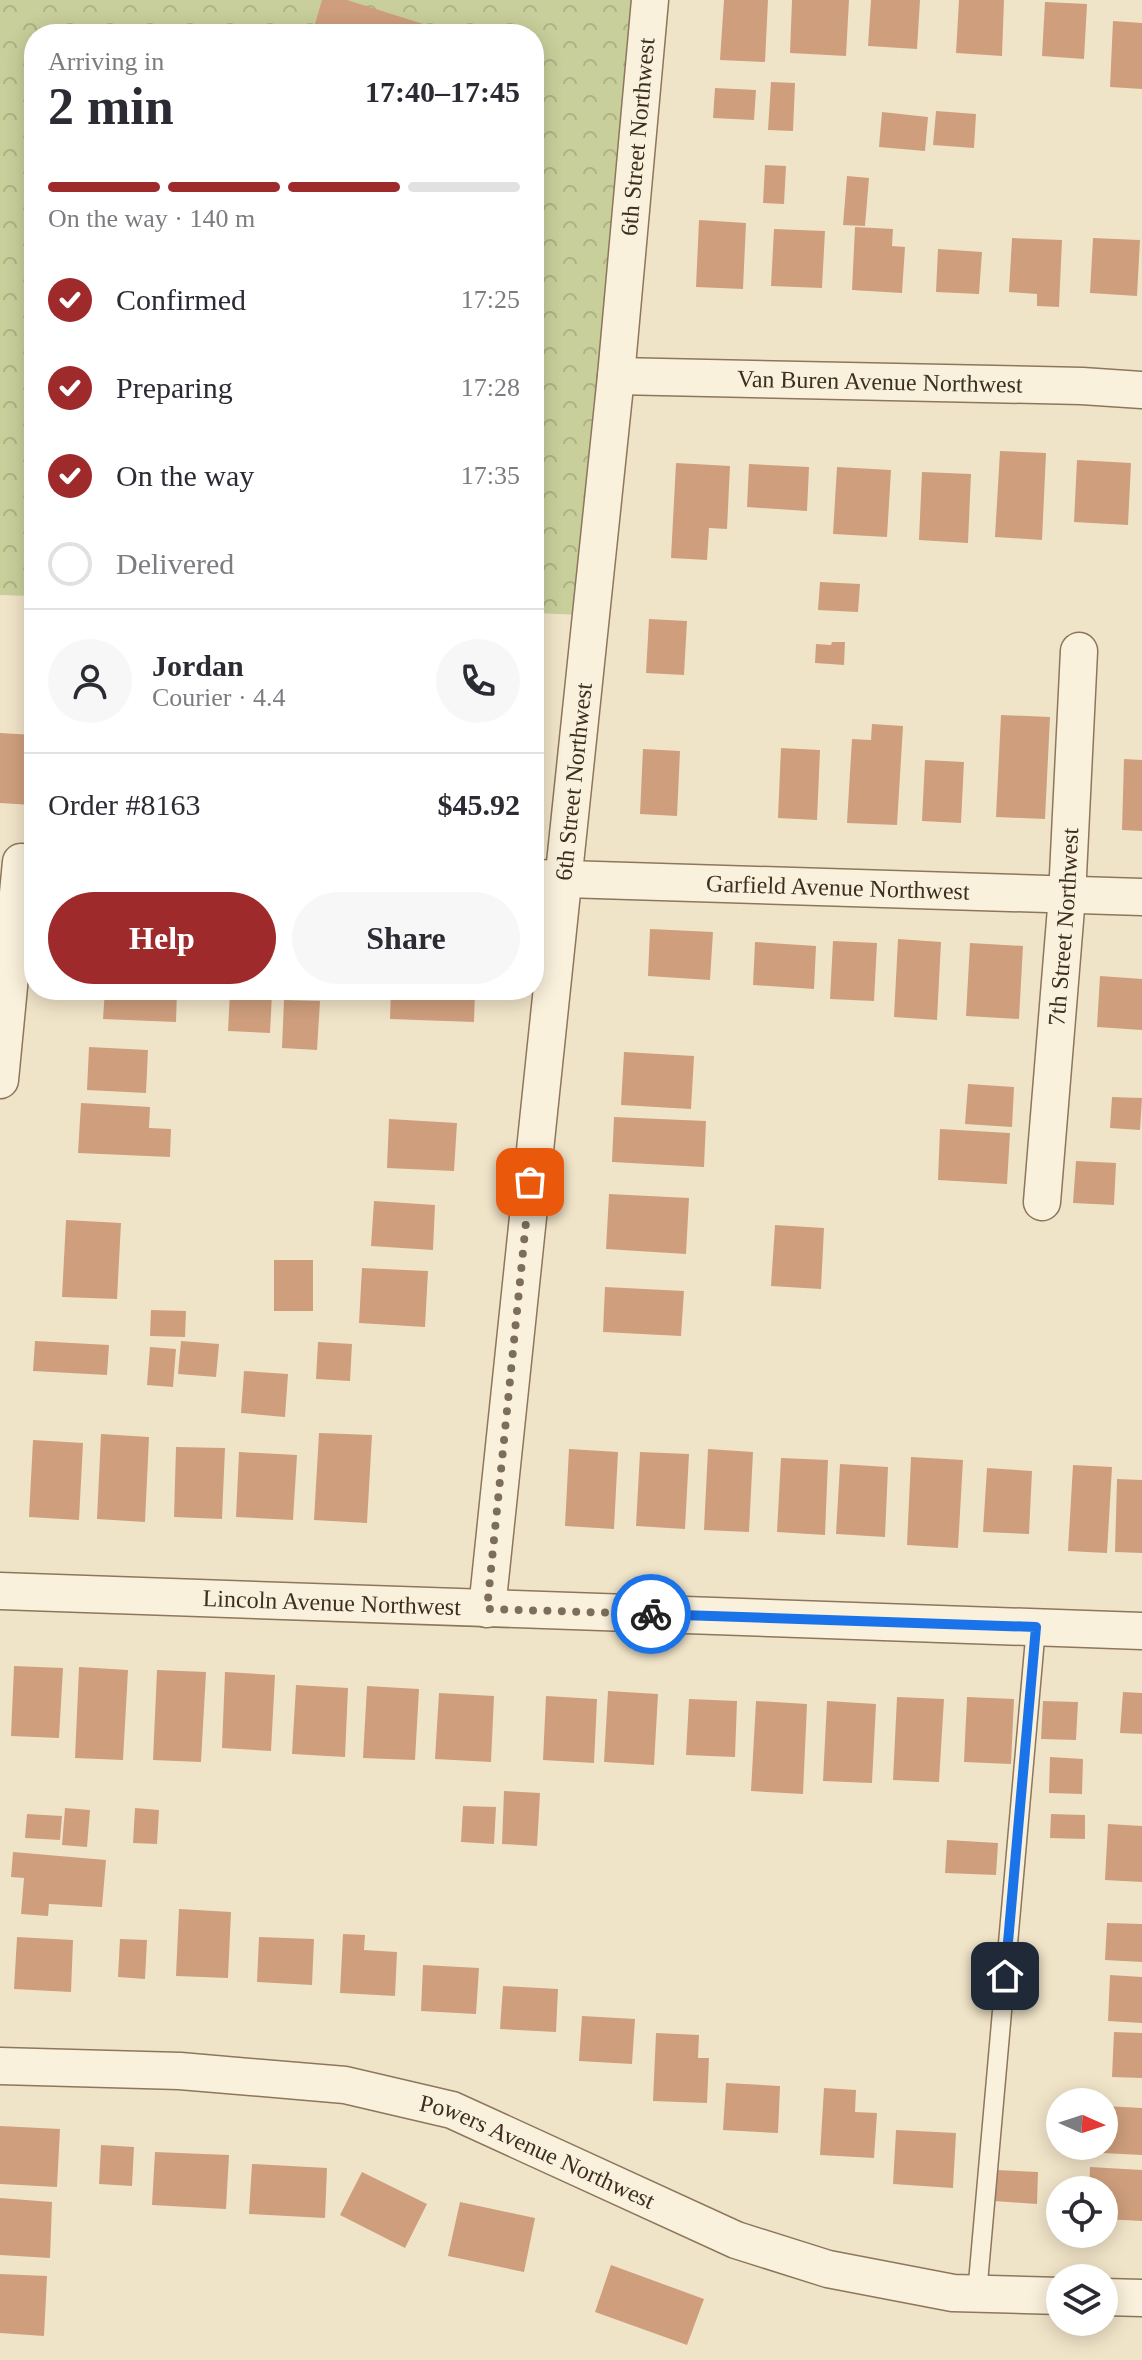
<!DOCTYPE html>
<html lang="en">
<head>
<meta charset="utf-8">
<style>
  :root { --surface:#fff; --page:#f7f7f7; --text:#2b2b33; --muted:#7c7c81; --line:#e1e1e2; --accent:#9e2a2b }
  body { margin:0; font-family:"Times New Roman",serif; background:var(--page); color:var(--text); height:100vh; display:flex; flex-direction:column; font-size:30px; white-space:nowrap }
  * { box-sizing:border-box; margin:0 }
  p { font-size:26px; color:var(--muted) }
  .icon { flex:none; width:44px; height:44px; fill:none; stroke:currentColor; stroke-width:2; stroke-linecap:round; stroke-linejoin:round }
  .map { position:relative; flex:1; overflow:hidden }
  .side { position:absolute; left:24px; top:24px; width:520px; height:976px; display:flex; flex-direction:column; background:var(--surface); border-radius:32px; box-shadow:0 4px 20px #0003 }
  .side>* { flex:none }
  .needle { width:52px; rotate:93deg }
  .buttons { position:absolute; left:1046px; top:2088px; display:grid; gap:16px }
  .buttons a { display:grid; place-items:center; width:72px; height:72px; border-radius:50%; background:var(--surface); box-shadow:0 4px 20px #0003; font-size:40px }
  .pin { position:absolute; display:grid; place-items:center; width:68px; height:68px; color:#fff; margin:-34px; border-radius:16px; box-shadow:0 4px 12px #0006 }
  .courier { position:absolute; display:grid; place-items:center; width:80px; height:80px; margin:-40px; border:6px solid #1a73e8; border-radius:50%; background:#fff; color:#222; box-shadow:0 2px 10px #0007 }
  .head em { font-style:normal; font-weight:700 }
  .head div { display:flex; flex-direction:column-reverse }
  .head { display:flex; align-items:center; justify-content:space-between; height:136px; padding:0 24px }
  h1 { font-size:52px; font-weight:700; line-height:60px }
  .bar { display:grid; grid-template-columns:repeat(4,1fr); gap:12px 8px; align-content:center; height:96px; padding:0 24px }
  .bar i { height:10px; border-radius:6px; background:var(--line) }
  .bar .selected { background:var(--accent) }
  .bar p { grid-column:span 4 }
  .line { display:flex; align-items:center; gap:20px; padding:0 24px; border-top:2px solid var(--line) }
  .line div { flex:1 }
  .round { display:grid; place-items:center; flex:none; width:84px; height:84px; border-radius:42px; background:var(--page) }
  ol { padding:0 24px; list-style:none }
  li { display:flex; align-items:center; gap:24px; height:88px }
  li p { margin-inline-start:auto }
  li .icon { padding:8px; border-radius:50%; background:var(--accent); color:#fff; stroke-width:4 }
  li:last-child { color:var(--muted) }
  li i { width:44px; height:44px; border:4px solid var(--line); border-radius:50% }
  .action { display:flex; gap:16px; margin-top:auto; padding:16px 24px }
  .action a { flex:1; height:92px; border-radius:48px; background:var(--accent); color:#fff; font-size:32px; font-weight:700; line-height:92px; text-align:center }
  .action a+a { background:var(--page); color:var(--text) }
  .map>svg:first-child { display:block }
</style>
</head>
<body>
<div class="map">
<svg width="1142" height="2360" viewBox="0 0 1142 2360">
  <defs>
    <pattern id="park-crowns" width="20" height="18" patternUnits="userSpaceOnUse" patternTransform="scale(2)"><rect width="20" height="18" fill="#c9cf9b"/><path d="M2 6a3 3 0 1 1 6 0M12 15a3 3 0 1 1 6 0" fill="none" stroke="#aeb285"/></pattern>
  </defs>
  <rect width="100%" height="100%" fill="#f0e4c8"/>
  <path fill="url(#park-crowns)" d="M0 0H644L584 615 534 613V34H34V596L0 595Z"/>
  <path fill="#cf9f7d" d="M322 0H347L455 34H312Z
    M724 0H768L765 62 720 60Z
    M792 0H849L846 56 790 53Z
    M871 0H920L917 49 868 46Z
    M959 0H1004L1002 56 956 53Z
    M1045 2 1087 4 1084 59 1042 56Z
    M1113 21 1142 23V89L1110 87Z
    M771 82 795 83 793 131 768 130Z
    M715 88 756 90 754 120 713 118Z
    M936 111 976 114 974 148 933 145Z
    M882 112 928 117 925 151 879 147Z
    M765 165 786 166 784 204 763 203Z
    M847 176 869 178 865 226 843 225Z
    M699 220 746 223 743 289 696 287Z
    M855 227 893 229 892 246 905 247 902 293 852 290Z
    M774 229 825 231 822 288 771 286Z
    M1012 238 1062 240 1059 307 1037 306V294L1009 292Z
    M1093 238 1140 240 1137 296 1090 293Z
    M938 249 982 252 979 294 936 292Z
    M1000 451 1046 453 1042 540 995 537Z
    M1077 460 1131 463 1128 525 1074 522Z
    M676 463 730 466 727 529 709 528 707 560 671 558Z
    M749 464 809 467 807 511 747 507Z
    M837 467 891 470 887 537 833 534Z
    M922 472 971 474 968 543 919 540Z
    M820 582 860 584 858 612 818 610Z
    M649 619 687 621 684 675 646 673Z
    M832 642H845L844 665 815 663 816 644 831 645Z
    M1001 715 1050 717 1045 819 996 817Z
    M872 724 903 726 897 825 847 823 852 739 871 740Z
    M0 733 34 735 32 805 0 803Z
    M781 748 820 750 817 820 778 818Z
    M643 749 680 751 677 816 640 814Z
    M1124 759 1142 760V831L1122 830Z
    M925 760 964 762 961 823 922 821Z
    M650 929 713 932 710 980 648 976Z
    M898 939 941 942 937 1020 894 1017Z
    M833 941 877 943 874 1001 830 999Z
    M755 942 816 946 814 989 753 985Z
    M970 943 1023 946 1019 1019 966 1016Z
    M1100 976 1142 979V1030L1097 1027Z
    M105 990H177L176 1022 103 1019Z
    M391 990H475L474 1022 390 1019Z
    M230 992 272 994 270 1033 228 1031Z
    M284 1000 320 1001 317 1050 282 1048Z
    M89 1047 148 1050 146 1093 87 1090Z
    M624 1052 694 1056 691 1109 621 1105Z
    M968 1084 1014 1087 1012 1127 965 1124Z
    M1112 1097 1142 1098 1140 1130 1110 1128Z
    M81 1103 150 1107 149 1128 171 1129 170 1157 78 1153Z
    M614 1117 706 1121 704 1167 612 1162Z
    M389 1119 457 1123 454 1171 387 1168Z
    M940 1129 1010 1133 1007 1184 938 1180Z
    M1076 1161 1116 1163 1114 1205 1073 1203Z
    M609 1194 689 1198 686 1254 606 1249Z
    M374 1201 435 1205 433 1250 371 1246Z
    M66 1220 121 1223 117 1299 62 1297Z
    M775 1225 824 1228 821 1289 771 1286Z
    M274 1260H313V1311H274Z
    M362 1268 428 1271 425 1327 359 1323Z
    M605 1287 684 1291 681 1336 603 1332Z
    M151 1310 186 1311 185 1337 150 1336Z
    M35 1341 109 1345 107 1375 33 1371Z
    M181 1341 219 1344 216 1377 178 1374Z
    M318 1342 352 1344 350 1381 316 1379Z
    M150 1347 176 1349 173 1387 147 1385Z
    M244 1371 288 1374 285 1417 241 1413Z
    M319 1433 372 1435 367 1523 314 1520Z
    M101 1434 149 1437 145 1522 97 1519Z
    M33 1440 83 1443 79 1520 29 1517Z
    M176 1447 225 1448 222 1519 174 1517Z
    M569 1449 618 1452 614 1529 565 1526Z
    M708 1449 753 1452 749 1532 704 1530Z
    M239 1452 297 1455 293 1520 236 1517Z
    M640 1452 689 1454 685 1529 636 1526Z
    M911 1457 963 1460 958 1548 907 1545Z
    M781 1458 828 1460 825 1535 777 1532Z
    M840 1464 888 1467 885 1537 836 1534Z
    M1073 1465 1112 1467 1107 1553 1068 1551Z
    M987 1468 1032 1471 1029 1534 983 1532Z
    M1117 1479 1142 1480V1553L1115 1552Z
    M14 1666 63 1668 59 1738 11 1736Z
    M79 1667 128 1670 123 1760 75 1758Z
    M157 1670 206 1672 201 1762 153 1760Z
    M225 1672 275 1675 271 1751 222 1748Z
    M296 1685 348 1688 345 1757 292 1754Z
    M367 1686 419 1689 415 1760 363 1758Z
    M608 1691 658 1694 654 1765 604 1762Z
    M1123 1692 1142 1693V1734L1120 1733Z
    M439 1693 494 1696 491 1762 435 1759Z
    M546 1696 597 1699 594 1763 543 1760Z
    M897 1697 944 1699 939 1782 893 1780Z
    M967 1697 1014 1699 1011 1764 964 1762Z
    M689 1699 737 1701 735 1757 686 1755Z
    M756 1701 807 1704 803 1794 751 1791Z
    M827 1701 876 1704 872 1783 823 1781Z
    M1043 1701 1078 1702 1076 1740 1041 1739Z
    M1050 1757 1083 1759 1082 1794 1049 1793Z
    M504 1791 540 1793 537 1846 502 1844Z
    M463 1806 496 1807 494 1844 461 1842Z
    M65 1808 90 1810 87 1847 62 1845Z
    M135 1808 159 1810 157 1844 133 1843Z
    M27 1814 62 1816 60 1840 25 1838Z
    M1051 1814 1085 1815V1839L1050 1838Z
    M1108 1824 1142 1826V1882L1105 1880Z
    M947 1840 998 1843 996 1875 945 1873Z
    M13 1852 106 1860 102 1907 49 1904 48 1916 21 1914 24 1878 11 1877Z
    M179 1909 231 1912 228 1978 176 1976Z
    M1107 1923 1142 1924V1962L1105 1960Z
    M343 1934 365 1935 364 1950 397 1952 395 1996 340 1993Z
    M17 1937 73 1940 71 1992 14 1989Z
    M259 1937 314 1939 312 1985 257 1982Z
    M120 1939 147 1940 145 1979 118 1977Z
    M423 1965 479 1968 476 2014 421 2011Z
    M1110 1975 1142 1977V2023L1108 2021Z
    M503 1986 558 1989 556 2032 500 2029Z
    M582 2016 635 2019 632 2064 579 2061Z
    M1114 2032 1142 2033V2078L1112 2077Z
    M656 2033 699 2035 698 2058H709L707 2103 653 2101Z
    M726 2083 780 2086 778 2133 723 2130Z
    M824 2088 856 2090 855 2112 877 2113 874 2158 820 2155Z
    M1104 2106 1142 2108V2155L1102 2153Z
    M0 2126 60 2129 57 2187 0 2184Z
    M896 2130 956 2133 953 2188 893 2184Z
    M101 2145 134 2147 132 2186 99 2184Z
    M155 2152 229 2155 226 2209 152 2205Z
    M252 2164 327 2168 325 2218 249 2214Z
    M1090 2167 1142 2170V2221L1104 2219V2190H1089Z
    M996 2170 1038 2172 1037 2204 994 2201Z
    M362 2172 427 2204 405 2248 340 2215Z
    M0 2198 52 2202 50 2258 0 2255Z
    M460 2202 535 2218 524 2272 448 2256Z
    M611 2265 704 2299 687 2345 595 2312Z
    M0 2274 47 2276 44 2336 0 2333Z"/>
  <g fill="none" stroke-linecap="round" stroke-linejoin="round">
    <g stroke="#8d765c" stroke-width="21">
      <path id="service" d="M977 2294 1036 1627"/>
    </g>
    <g stroke="#8d765c" stroke-width="39">
      <g id="minor">
        <path id="s1" d="M616 376 1082 386 1142 390"/>
        <path id="s2" d="M534 878 1142 897"/>
        <path d="M0 1080 21 862"/>
        <path id="s3" d="M1042 1202 1067 896 1079 651"/>
        <path id="s4" d="M0 1591 1142 1631"/>
        <path id="s5" d="M487 1609 616 376 650 0"/>
        <path id="s6" d="M0 2066 180 2071 345 2085 452 2110 736 2240 828 2269 953 2293 1060 2296"/>
        <path d="M1104 2297 1142 2298"/>
      </g>
    </g>
    <use href="#service" stroke="#faf1dc" stroke-width="18"/>
    <use href="#minor" stroke="#faf1dc" stroke-width="36"/>
  </g>
  <g fill="none" stroke-linecap="round" stroke-linejoin="round">
    <path stroke="#7c6e5b" stroke-width="8" stroke-dasharray="0 14.4" d="M530 1182 487 1609 651 1614"/>
    <path stroke="#1a73e8" stroke-width="10" d="M651 1614 1036 1627 1005 1976"/>
  </g>
  <g text-anchor="middle" stroke-width="6" stroke-linejoin="round" paint-order="stroke">
    <g font-size="24" fill="#3d2e20" stroke="#f7eed8">
      <text dy="8" stroke="none"><textPath href="#s5" startOffset="1480">6th Street Northwest</textPath></text>
      <text dy="8" stroke="none"><textPath href="#s1" startOffset="264">Van Buren Avenue Northwest</textPath></text>
      <text dy="8" stroke="none"><textPath href="#s5" startOffset="832">6th Street Northwest</textPath></text>
      <text dy="8" stroke="none"><textPath href="#s2" startOffset="304">Garfield Avenue Northwest</textPath></text>
      <text dy="8" stroke="none"><textPath href="#s3" startOffset="276">7th Street Northwest</textPath></text>
      <text dy="8" stroke="none"><textPath href="#s4" startOffset="332">Lincoln Avenue Northwest</textPath></text>
      <text dy="8" stroke="none"><textPath href="#s6" startOffset="550">Powers Avenue Northwest</textPath></text>
    </g>
  </g>
</svg>
<div class="buttons">
<a><svg class="needle" viewBox="-14 -14 28 28"><path d="M0-13l5 13h-10z" fill="#e53935"/><path d="M0 13l5-13h-10z" fill="#7c7c81"/></svg></a>
<a><svg class="icon" aria-label="locate" viewBox="0 0 24 24"><circle cx="12" cy="12" r="6"/><path d="M12 2v4M12 18v4M2 12h4M18 12h4"/></svg></a>
<a><svg class="icon" aria-label="layers" viewBox="0 0 24 24"><path d="M12 4l9 5-9 5-9-5zM3 14l9 5 9-5"/></svg></a>
</div>
<div class="pin" style="left:530px;top:1182px;background:#ea580c"><svg class="icon" aria-label="bag" viewBox="0 0 24 24"><path d="M5 8h14l-1 12H6zM9 8a3 3 0 0 1 6 0"/></svg></div>
<div class="pin" style="left:1005px;top:1976px;background:#1f2937"><svg class="icon" aria-label="home" viewBox="0 0 24 24"><path d="M3 11l9-7 9 7M6 9v11h12V9"/></svg></div>
<div class="courier" style="left:651px;top:1614px"><svg class="icon" aria-label="bike" viewBox="0 0 24 24"><circle cx="6" cy="16" r="4"/><circle cx="18" cy="16" r="4"/><path d="M6 16l4-8h5l3 8M10 8l3 8H6M13 5h3"/></svg></div>
<section class="side">
<div class="head"><div><h1>2 min</h1><p>Arriving in</p></div><em>17:40–17:45</em></div>
<div class="bar"><i class="selected"></i><i class="selected"></i><i class="selected"></i><i></i><p>On the way · 140 m</p></div>
<ol>
<li><svg class="icon" aria-label="check" viewBox="0 0 24 24"><path d="M5 12l5 5 9-10"/></svg>Confirmed<p>17:25</p></li>
<li><svg class="icon" aria-label="check" viewBox="0 0 24 24"><path d="M5 12l5 5 9-10"/></svg>Preparing<p>17:28</p></li>
<li><svg class="icon" aria-label="check" viewBox="0 0 24 24"><path d="M5 12l5 5 9-10"/></svg>On the way<p>17:35</p></li>
<li><i></i>Delivered</li>
</ol>
<div class="line" style="height:144px"><a class="round"><svg class="icon" aria-label="person" viewBox="0 0 24 24"><circle cx="12" cy="8" r="4"/><path d="M4 21q1-7 8-7t8 7"/></svg></a><div><b>Jordan</b><p>Courier · 4.4</p></div><a class="round"><svg class="icon" aria-label="phone" viewBox="0 0 24 24"><path d="M5 4h4l2 5-3 2q2 4 5 5l2-3 5 2v4C11 20 4 13 5 4z"/></svg></a></div>
<div class="line" style="height:104px"><div>Order #8163</div><b>$45.92</b></div>
<div class="action"><a>Help</a><a>Share</a></div>
</section>
</div>
</body>
</html>
